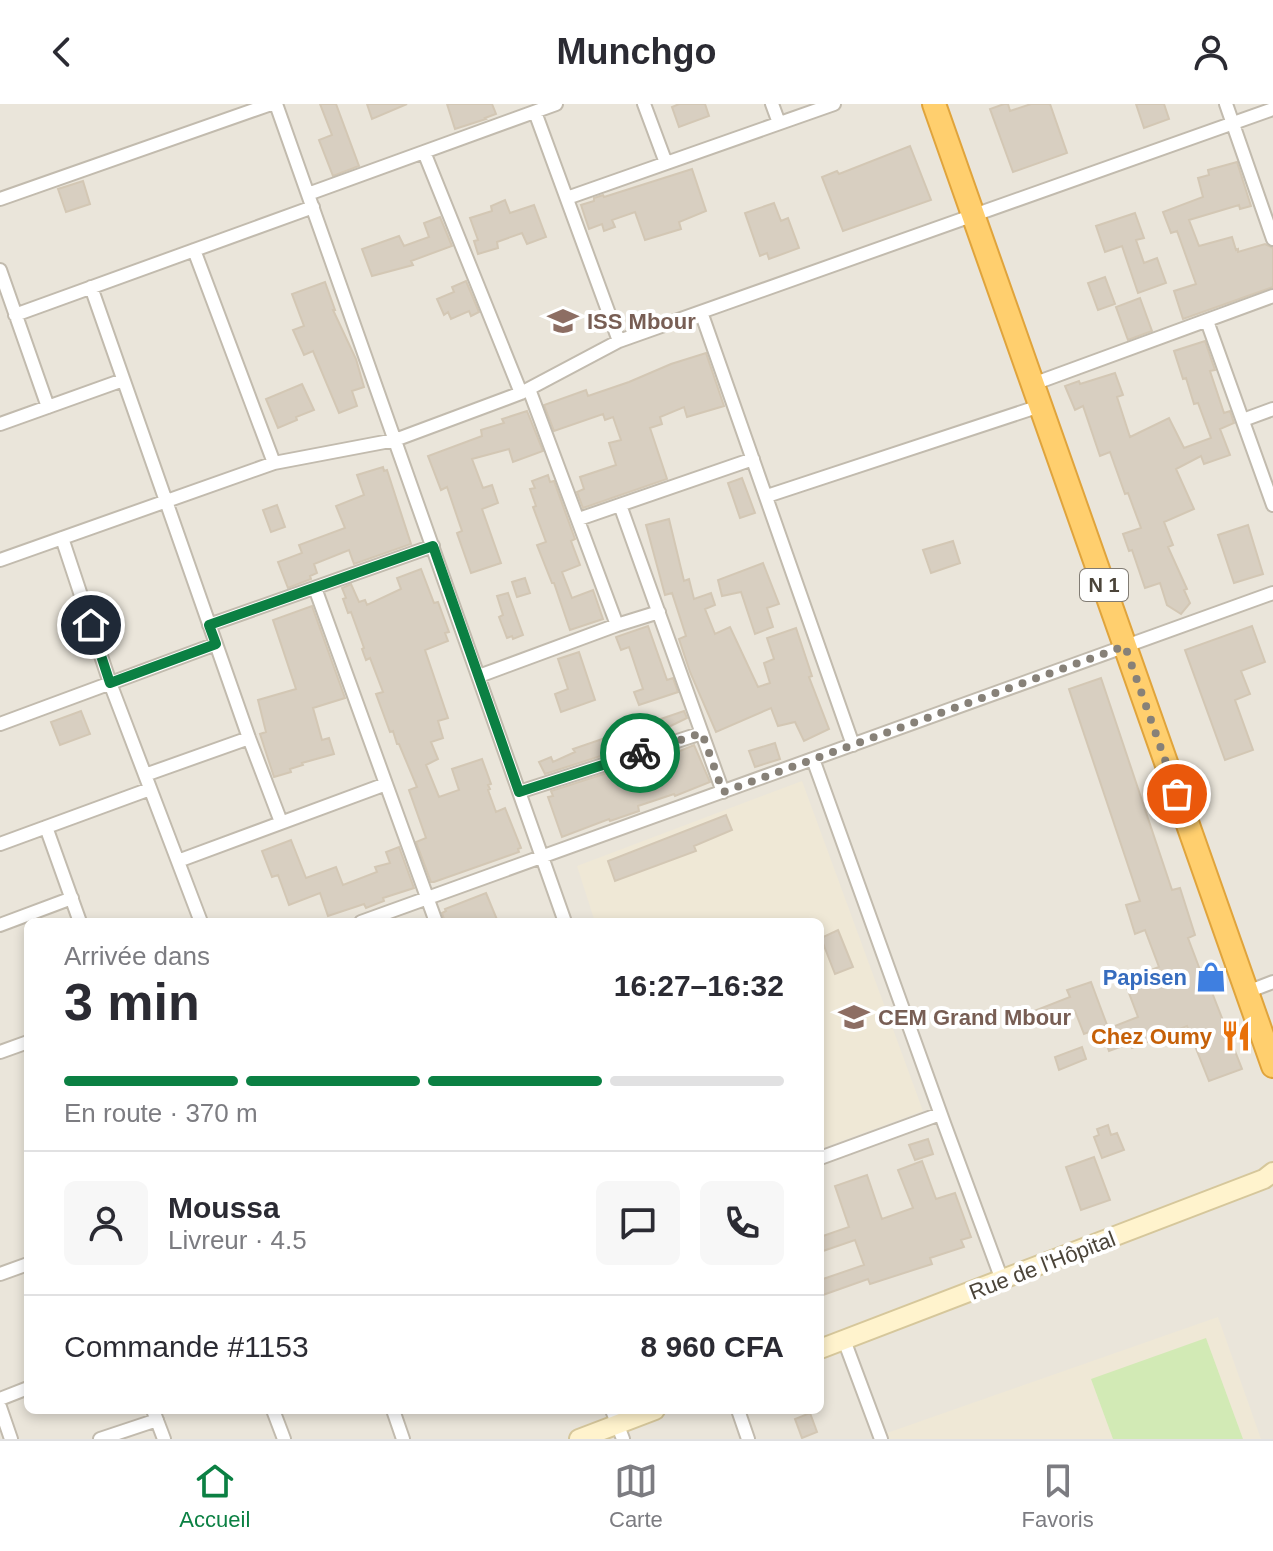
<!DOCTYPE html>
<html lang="fr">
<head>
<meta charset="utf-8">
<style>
  :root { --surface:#fff; --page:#f7f7f7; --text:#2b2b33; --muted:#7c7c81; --line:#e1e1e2; --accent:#0b8043 }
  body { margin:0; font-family:Helvetica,sans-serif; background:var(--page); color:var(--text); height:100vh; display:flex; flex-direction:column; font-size:30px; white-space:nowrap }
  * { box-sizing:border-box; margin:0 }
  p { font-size:26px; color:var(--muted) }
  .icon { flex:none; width:44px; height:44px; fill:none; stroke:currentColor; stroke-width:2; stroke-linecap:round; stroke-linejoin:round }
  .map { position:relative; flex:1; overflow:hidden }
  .drawer { position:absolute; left:24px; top:814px; width:800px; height:496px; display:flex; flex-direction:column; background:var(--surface); border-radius:12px; box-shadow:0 4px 12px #0003 }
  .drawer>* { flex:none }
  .pin { position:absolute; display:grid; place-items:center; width:68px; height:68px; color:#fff; margin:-34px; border:4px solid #fff; border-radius:50%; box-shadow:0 2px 8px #0007 }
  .courier { position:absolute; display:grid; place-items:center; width:80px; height:80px; margin:-40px; border:6px solid #0b8043; border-radius:50%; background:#fff; color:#222; box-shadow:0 2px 10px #0007 }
  .overview em { font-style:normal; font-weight:800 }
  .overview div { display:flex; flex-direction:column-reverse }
  .overview { display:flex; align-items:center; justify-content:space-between; height:136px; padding:0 40px }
  h1 { font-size:52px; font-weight:800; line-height:60px }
  .bar { display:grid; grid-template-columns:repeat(4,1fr); gap:12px 8px; align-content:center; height:96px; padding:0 40px }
  .bar i { height:10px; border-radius:6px; background:var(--line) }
  .bar .selected { background:var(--accent) }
  .bar p { grid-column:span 4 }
  .line { display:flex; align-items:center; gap:20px; padding:0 40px; border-top:2px solid var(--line) }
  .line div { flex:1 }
  .round { display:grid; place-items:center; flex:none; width:84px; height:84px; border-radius:12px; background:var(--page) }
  header { display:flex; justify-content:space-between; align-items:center; height:104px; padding:0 40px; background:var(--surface); font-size:36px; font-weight:800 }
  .tabs { display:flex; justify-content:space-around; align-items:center; height:112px; border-top:2px solid var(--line); background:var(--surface); font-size:22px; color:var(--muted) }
  .tabs a { display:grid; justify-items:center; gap:4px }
  .tabs .selected { color:var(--accent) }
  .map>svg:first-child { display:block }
</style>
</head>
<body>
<header><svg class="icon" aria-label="back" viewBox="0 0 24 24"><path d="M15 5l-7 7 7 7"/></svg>Munchgo<svg class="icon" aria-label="person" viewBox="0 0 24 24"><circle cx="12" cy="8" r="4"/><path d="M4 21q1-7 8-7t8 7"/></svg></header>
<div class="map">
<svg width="1273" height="1335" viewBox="0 0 1273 1335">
  <rect width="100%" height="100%" fill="#f6f3ec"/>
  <path fill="#eae5da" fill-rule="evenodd" d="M0 0H1273V1335H0ZM28 818H820V1306H28Z"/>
  <path fill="#efe8d6" d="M802 677 923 1007 820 1045V818H595L577 762Z
    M1218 1213 1261 1335H889L887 1329Z"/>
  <path fill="#d2eab5" d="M1206 1234 1243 1335H1113L1091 1275Z"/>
  <path fill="#d8cfc1" stroke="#d3c7b4" stroke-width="2" d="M320 0H336L359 62 333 72 319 36 332 31Z
    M367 0H407L372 15Z
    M447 0H492L496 10 485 14 486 15 455 25Z
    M679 0H705L709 12 679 23 672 3Z
    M1004 0H1008L1010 7 1031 0H1050L1067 49 1013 68 990 5Z
    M1136 0H1164L1169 15 1144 24Z
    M910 42 931 96 843 127 822 73 837 67 839 70Z
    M1237 58 1251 102 1240 105 1239 101 1189 116 1199 142 1232 133 1236 146 1238 145V148L1265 140 1273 144V183L1183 215 1174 187 1196 180 1177 127 1171 129 1163 108 1203 93 1198 74 1209 71 1208 66Z
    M692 65 706 107 679 118 681 125 645 136 635 108 612 116 615 123 604 127 602 120 589 125 581 101 594 97V94L603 91 604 93Z
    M83 77 90 100 66 108 58 85Z
    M505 96 510 109 534 101 546 133 527 140 522 129 497 138 498 144 478 150 474 137 478 136 470 114 492 107 491 102Z
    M774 99 781 117 788 114 799 144 769 155 767 149 760 152 745 109Z
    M1135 109 1144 134 1136 136 1144 159 1157 154 1166 179 1138 189 1122 142 1105 148 1096 122Z
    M440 113 452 142 411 157 413 161 372 172 362 145 399 132 404 142 429 133 424 119Z
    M1105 173 1115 200 1098 206 1088 179Z
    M466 177 479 208 471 212 469 207 451 215 448 208 444 211 437 195 454 188 452 183Z
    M325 178 335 206H333L356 255 364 283 352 287 357 302 339 309 313 247 304 251 293 226 304 222 292 190Z
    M1140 194 1152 227 1128 236 1116 203Z
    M1205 237 1215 266 1210 267 1224 309 1230 307 1234 319 1220 325 1230 351 1204 360 1201 352 1176 365 1194 405 1164 418 1173 441 1168 443 1187 485 1184 486 1190 499 1181 510 1167 501 1160 479 1145 484 1132 446 1129 447 1123 430 1141 424 1128 389 1125 390 1110 348 1100 352 1083 302 1075 306 1065 282 1079 277 1080 280 1115 269 1123 291 1117 293 1130 333 1169 314 1184 344 1211 334 1198 299 1194 300 1186 274 1183 275 1174 247Z
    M706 249 724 302 687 313 684 303 660 313 662 320 650 324 667 375 583 404 577 388 584 385 580 373 616 361 609 339 621 336 613 313 605 316 603 310 554 327 544 301 586 286 588 292 629 278 671 260Z
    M302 280 314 306 296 313 297 316 278 324 266 295Z
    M527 307 543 347 513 358 509 345 472 355 483 384 492 381 498 399 482 405 501 459 471 469 457 429 462 427 447 383 441 386 428 352 482 332 481 326 504 319 502 315Z
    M383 363 384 367 387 366 411 440 354 460 349 446 314 460 317 469 310 472 311 475 288 484 278 458 302 449 299 441 345 424 336 402 364 391 357 371Z
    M548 371 550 378 554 377 575 435 571 437 580 461 562 468 572 494 593 486 603 515 570 526 554 479H552L537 441 546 438 533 403 536 402 530 385 535 384 532 377Z
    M742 374 755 409 740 414 728 379Z
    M277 401 285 423 271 428 263 406Z
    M669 415 684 477 689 475 694 495 711 489 715 501 705 505 715 530 730 523 758 583 770 579 764 559 774 555 767 534 796 524 812 572 809 573 829 625 804 637 795 618 778 622 771 604 716 628 690 568 679 535 686 532 672 489 665 491 646 421Z
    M1248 421 1263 470 1234 479 1218 431Z
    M953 437 960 459 931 469 923 446Z
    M763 459 779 500 767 504 773 523 755 530 741 488 722 492 718 476Z
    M421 465 434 499 438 498 449 528 445 529 448 537 425 546 448 614 438 617 443 634 431 638 438 655 426 661 439 693 459 686 452 665 482 655 491 680 488 681 490 685 488 686 496 708 505 704 521 744 518 745 519 748 434 778H431L416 738 426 734 409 686 417 683 399 640H397L393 627 390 628 376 590 383 588 370 554 366 556 362 545 364 544 351 508 348 509 343 495 346 494 342 484 351 480 359 498 365 496 367 501 401 485 397 474Z
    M525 474 530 489 517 493 512 478Z
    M508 489 523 531 513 535 512 532 507 534 499 513 503 511 497 492Z
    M312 502 345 594 313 604 322 636 329 634 334 650 302 659 303 661 290 665 291 668 274 673 260 630 266 628 258 596 296 585 273 516Z
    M648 522 667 576 673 574 678 588 639 601 634 588 643 585 629 543 621 546 616 533Z
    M1252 522 1265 558 1241 567 1250 590 1235 596 1253 646 1225 656 1185 546Z
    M579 548 595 596 561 608 555 590 568 585 558 555Z
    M1101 574 1172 786 1180 784 1195 831 1188 834 1208 887 1211 886 1242 965 1209 977 1187 922 1132 944 1131 939 1109 947 1102 927 1138 913 1124 876 1159 863 1145 826 1135 830 1126 801 1140 797 1069 585Z
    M81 607 90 630 60 641 51 618Z
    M684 607 687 614 646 634 647 637 545 670 539 658 551 653 553 658 575 648 573 645Z
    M775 639 780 655 755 663 749 647Z
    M694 641 710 678 675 692 674 690 638 702 639 707 610 717 609 715 562 733 548 693 553 692 551 687 644 657 648 667 678 655 675 649Z
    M726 711 732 726 694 742 696 747 615 777 608 757Z
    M291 736 306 774 336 763 343 781 377 768 375 763 390 759 386 748 399 743 414 784 383 794 384 797 366 804 364 800 328 812 320 789 289 801 278 771 272 773 262 747Z
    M486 789 498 818H445L442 809 446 807 445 805Z
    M838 826 853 863 835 870 821 834Z
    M1091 878 1107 921 1084 930 1075 907 1039 920 1034 907 1070 893 1067 886Z
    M1082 943 1086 955 1059 966 1055 953Z
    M1108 1021 1111 1031 1117 1029 1124 1046 1102 1054 1094 1033 1099 1031 1097 1025Z
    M928 1035 933 1050 915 1056 909 1041Z
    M1094 1053 1110 1096 1081 1106 1066 1063Z
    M922 1057 936 1095 955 1089 971 1133 961 1136 964 1143 930 1154 932 1160 870 1180 868 1175 820 1192V1176L864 1161 855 1136 820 1148V1133L849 1123 835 1082 867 1071 882 1115 913 1104 898 1066Z
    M810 1309 817 1328 802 1334 795 1315Z"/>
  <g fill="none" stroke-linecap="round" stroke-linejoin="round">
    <g stroke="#c2bbae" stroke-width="16">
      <path id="street" d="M276 0 565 818
        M644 0 666 59
        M772 0 779 19
        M1226 0 1273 135
        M535 8 619 237
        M424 48 521 289
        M308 90 556 0
        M567 94 834 0
        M0 95 271 0
        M194 146 274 359
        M0 166 48 303
        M91 183 249 634 281 718
        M701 208 853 641
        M15 211 313 103
        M1207 217 1273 401
        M1033 280 1273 192
        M529 285 617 521
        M1243 316 1273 305
        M0 320 123 276
        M767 392 1040 302
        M620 401 723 688
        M579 415 753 355
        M62 434 110 579 201 818
        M0 456 274 359 395 336 521 289 619 237 1273 5
        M315 484 436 818
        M209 521 433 442
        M479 572 617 521 659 508
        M0 620 216 540
        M813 655 945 1022 1002 1176
        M145 671 249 634
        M519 688 702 629
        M46 723 80 818
        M0 740 150 685
        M178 757 386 680
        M361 818 1273 489
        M0 821 72 794
        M1247 888 1273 878
        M0 948 28 938
        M820 1054 940 1010
        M0 1170 28 1160
        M844 1236 881 1335
        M0 1295 28 1284
        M0 1303 11 1335
        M153 1306 164 1335
        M273 1306 284 1335
        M393 1306 403 1335
        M612 1306 623 1335
        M738 1306 748 1335
        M100 1335 157 1316"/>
    </g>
    <g stroke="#d6c79b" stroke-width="22">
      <path id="secondary" d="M820 1245 1264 1075 1273 1068
        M579 1335 655 1306"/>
    </g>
    <g stroke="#e0a43c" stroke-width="26">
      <path id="highway" d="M934 0 1273 962"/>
    </g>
    <use href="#street" stroke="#fff" stroke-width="12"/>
    <use href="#secondary" stroke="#fff3cd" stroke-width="18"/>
    <use href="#highway" stroke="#ffcf6e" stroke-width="22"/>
  </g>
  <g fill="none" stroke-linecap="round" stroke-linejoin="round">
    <path stroke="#878178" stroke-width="8" stroke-dasharray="0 14.4" d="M640 649 702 629 723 688 1125 542 1177 690"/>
    <path stroke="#0b8043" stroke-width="10" d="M91 521 110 579 216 540 209 521 433 442 519 688 640 649"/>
  </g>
  <defs>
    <g id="university-bare" transform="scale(2.4)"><path d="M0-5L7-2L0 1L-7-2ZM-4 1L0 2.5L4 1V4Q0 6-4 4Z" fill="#8d6e63" stroke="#fff" stroke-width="2.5" paint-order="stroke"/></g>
    <g id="shop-bare" transform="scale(2.4)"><path d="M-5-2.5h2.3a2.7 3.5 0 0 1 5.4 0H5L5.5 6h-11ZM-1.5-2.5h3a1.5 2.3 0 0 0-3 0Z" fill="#3f7fe0" stroke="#fff" stroke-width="2.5" paint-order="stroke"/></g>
    <g id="school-bare" transform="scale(2.4)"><path d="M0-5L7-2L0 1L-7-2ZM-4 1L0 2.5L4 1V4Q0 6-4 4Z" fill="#8d6e63" stroke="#fff" stroke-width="2.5" paint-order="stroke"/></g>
    <g id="restaurant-bare" transform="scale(2.4)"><path d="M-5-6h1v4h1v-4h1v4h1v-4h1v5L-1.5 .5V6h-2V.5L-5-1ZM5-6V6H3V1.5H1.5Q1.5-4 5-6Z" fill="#e8710a" stroke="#fff" stroke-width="2.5" paint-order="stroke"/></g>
  </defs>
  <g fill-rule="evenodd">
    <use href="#university-bare" x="563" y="217"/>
    <use href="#shop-bare" x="1211" y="873"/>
    <use href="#school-bare" x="854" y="913"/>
    <use href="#restaurant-bare" x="1236" y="932"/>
  </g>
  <g text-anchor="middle" stroke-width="8" stroke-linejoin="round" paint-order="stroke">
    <rect fill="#fff" stroke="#817c74" stroke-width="2" x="1080" y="465" width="48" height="32" rx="6"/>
    <g font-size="20" font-weight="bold" fill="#4b4439">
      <text x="1104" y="488">N 1</text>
    </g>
    <g font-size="22" font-weight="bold" fill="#785e54" stroke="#fff" text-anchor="start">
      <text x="587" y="225">ISS Mbour</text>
      <text x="878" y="921">CEM Grand Mbour</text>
    </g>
    <g font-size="22" font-weight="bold" fill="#366cbe" stroke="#fff" text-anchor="end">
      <text x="1187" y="881">Papisen</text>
    </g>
    <g font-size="22" font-weight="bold" fill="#c56008" stroke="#fff" text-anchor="end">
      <text x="1212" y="940">Chez Oumy</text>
    </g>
    <g font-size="22" fill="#4b4439" stroke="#fff">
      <text transform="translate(1042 1161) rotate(-21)" y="8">Rue de l'Hôpital</text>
    </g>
  </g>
</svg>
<div class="pin" style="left:1177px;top:690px;background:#ea580c"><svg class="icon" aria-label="bag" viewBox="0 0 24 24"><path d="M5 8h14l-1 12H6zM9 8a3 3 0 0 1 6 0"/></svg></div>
<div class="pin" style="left:91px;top:521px;background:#1f2937"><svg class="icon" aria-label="home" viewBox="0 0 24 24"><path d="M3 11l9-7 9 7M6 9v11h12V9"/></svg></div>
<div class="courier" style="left:640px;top:649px"><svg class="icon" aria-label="bike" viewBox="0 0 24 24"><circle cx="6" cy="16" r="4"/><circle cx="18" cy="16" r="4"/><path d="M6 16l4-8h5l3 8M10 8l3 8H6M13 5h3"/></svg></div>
<section class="drawer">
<div class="overview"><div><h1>3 min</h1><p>Arrivée dans</p></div><em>16:27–16:32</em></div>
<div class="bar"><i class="selected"></i><i class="selected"></i><i class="selected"></i><i></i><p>En route · 370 m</p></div>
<div class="line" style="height:144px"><a class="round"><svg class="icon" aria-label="person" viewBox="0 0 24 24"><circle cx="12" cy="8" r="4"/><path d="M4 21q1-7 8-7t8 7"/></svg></a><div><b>Moussa</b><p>Livreur · 4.5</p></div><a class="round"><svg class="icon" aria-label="chat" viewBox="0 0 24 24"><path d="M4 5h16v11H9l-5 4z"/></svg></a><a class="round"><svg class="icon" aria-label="phone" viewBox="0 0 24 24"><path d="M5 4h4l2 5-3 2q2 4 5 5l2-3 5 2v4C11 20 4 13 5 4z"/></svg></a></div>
<div class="line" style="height:104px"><div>Commande #1153</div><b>8 960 CFA</b></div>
</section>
</div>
<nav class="tabs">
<a class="selected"><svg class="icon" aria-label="home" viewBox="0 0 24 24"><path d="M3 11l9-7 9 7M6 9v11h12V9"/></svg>Accueil</a>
<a><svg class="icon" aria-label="map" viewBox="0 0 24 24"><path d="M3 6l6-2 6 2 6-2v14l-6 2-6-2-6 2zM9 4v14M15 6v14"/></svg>Carte</a>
<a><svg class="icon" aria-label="saved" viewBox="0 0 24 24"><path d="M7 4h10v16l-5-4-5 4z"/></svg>Favoris</a>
</nav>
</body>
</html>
